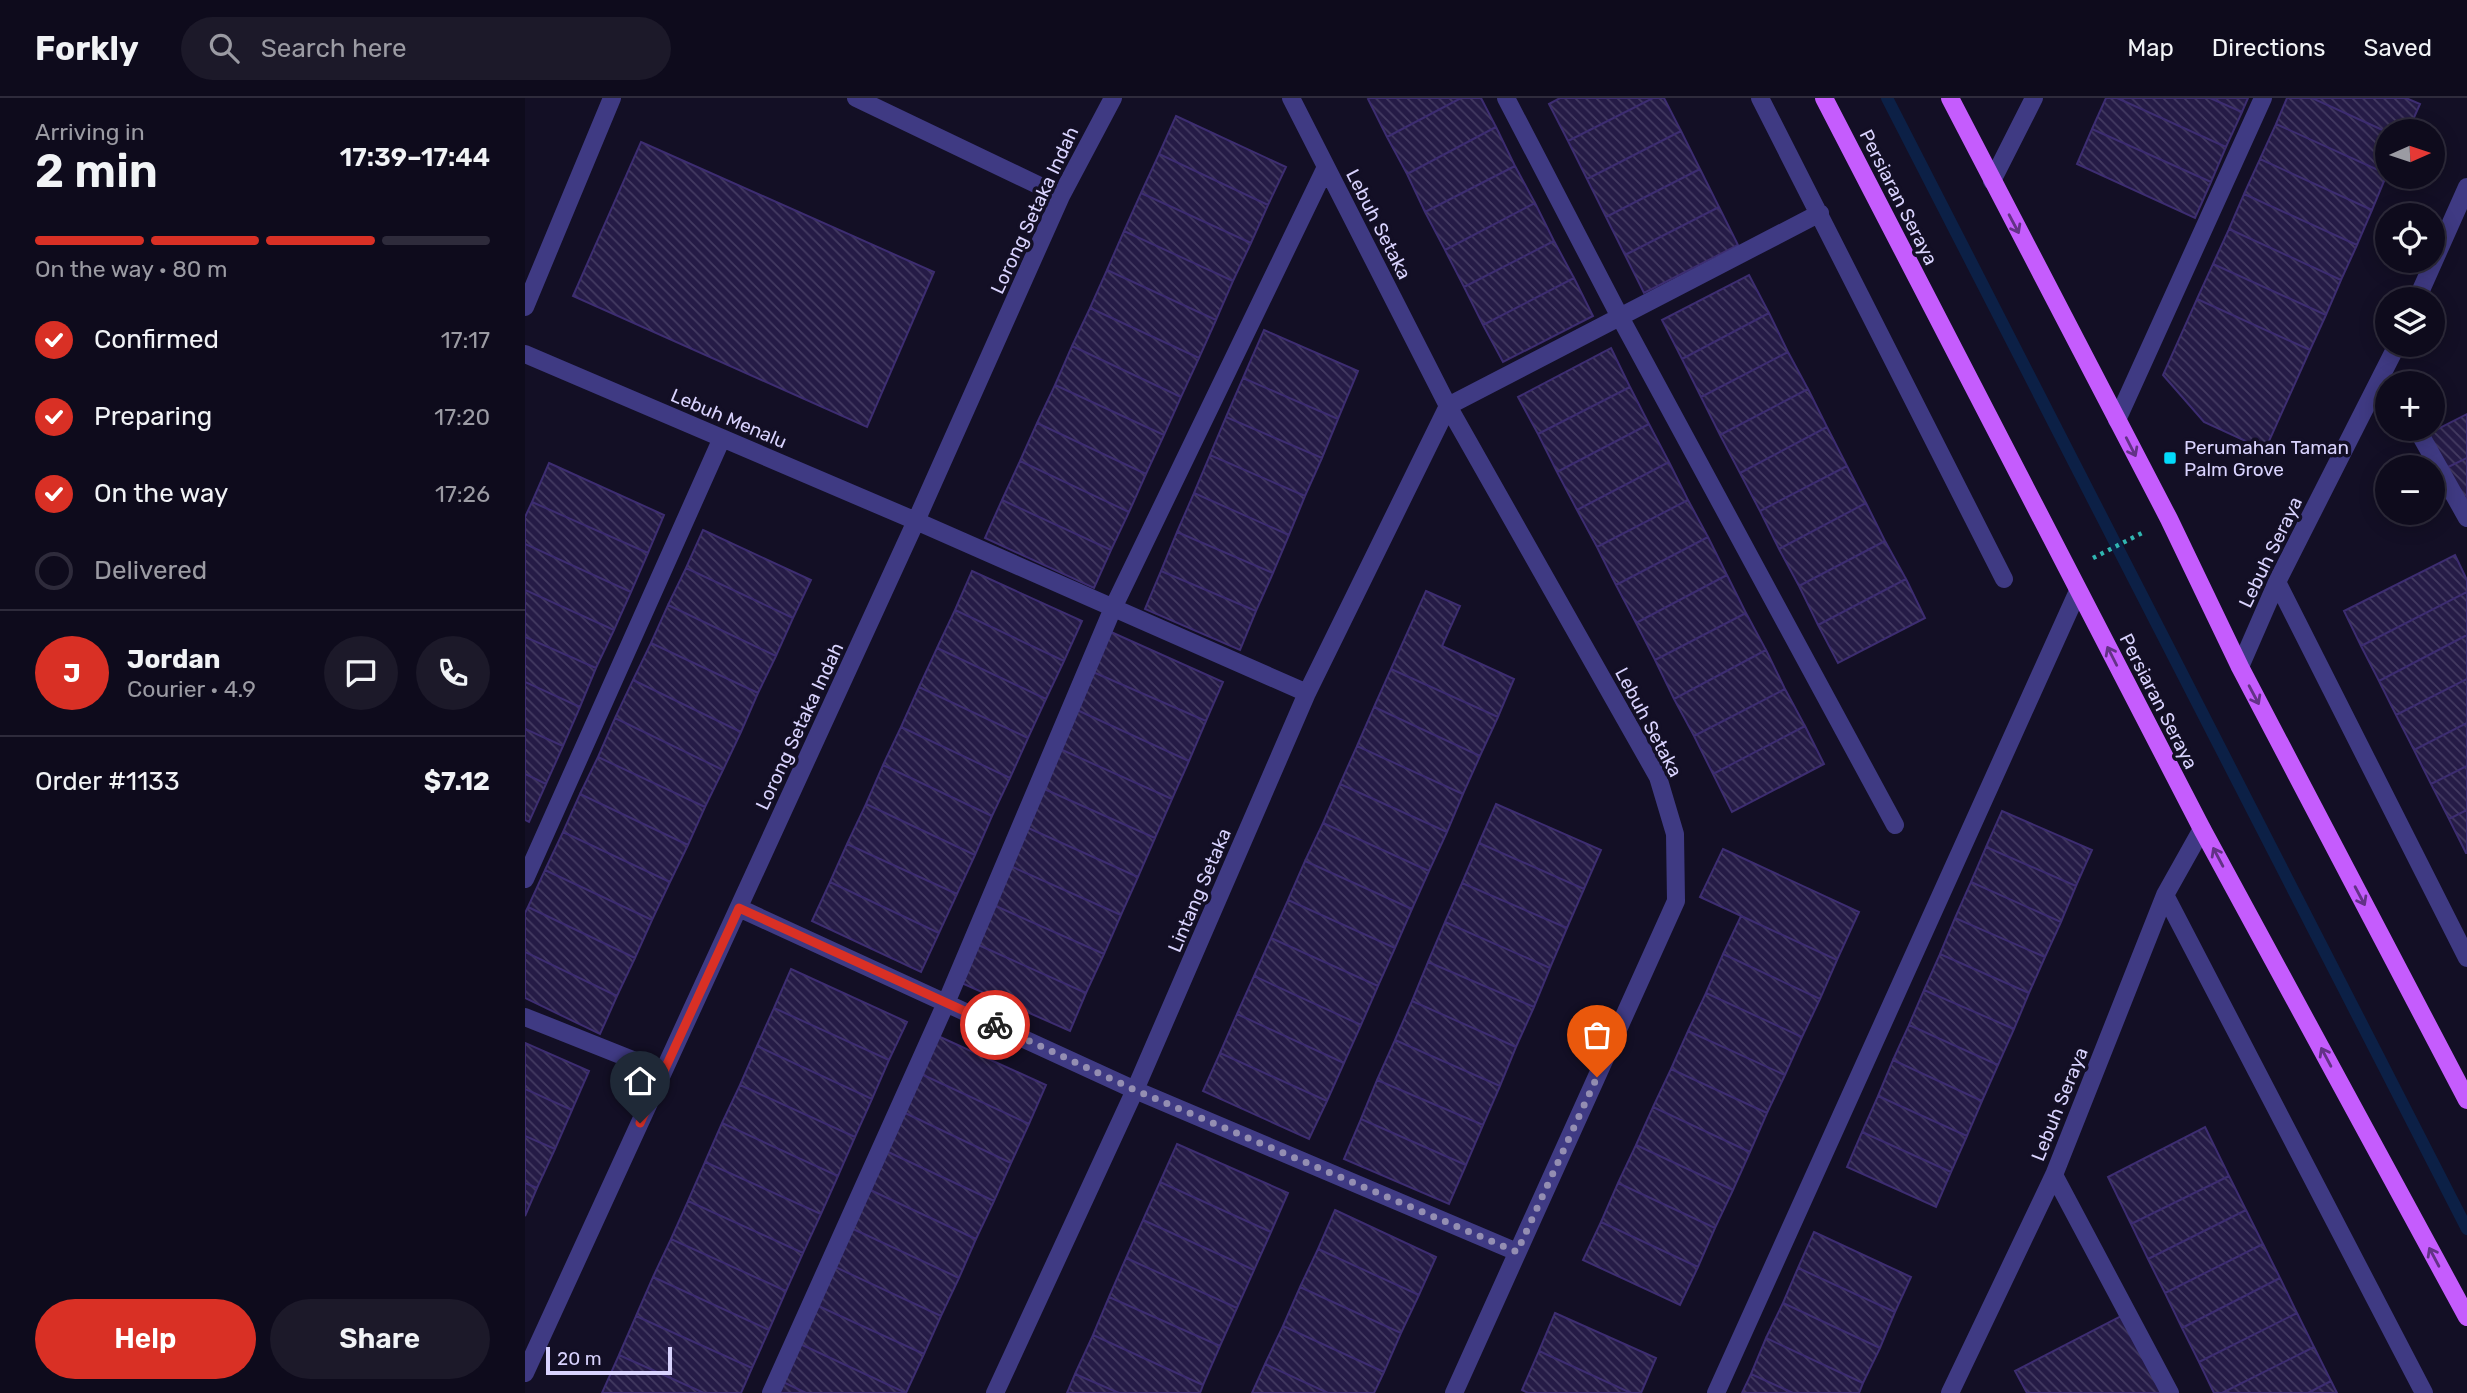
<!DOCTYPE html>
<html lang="en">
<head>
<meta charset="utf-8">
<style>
  :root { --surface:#0e0b1c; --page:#1c1929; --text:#f1f3f6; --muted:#9b9ba3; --line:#2e2b3b; --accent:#d93025 }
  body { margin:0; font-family:Rubik,sans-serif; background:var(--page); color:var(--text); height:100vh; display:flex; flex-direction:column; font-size:26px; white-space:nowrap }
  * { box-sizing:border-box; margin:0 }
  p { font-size:23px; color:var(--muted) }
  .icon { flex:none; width:38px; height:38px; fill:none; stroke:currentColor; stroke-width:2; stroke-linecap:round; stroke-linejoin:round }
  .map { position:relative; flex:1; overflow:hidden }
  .panel { display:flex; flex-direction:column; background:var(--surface); width:525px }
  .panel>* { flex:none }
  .needle { width:46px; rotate:87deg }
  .fabs { position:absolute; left:1850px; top:21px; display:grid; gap:14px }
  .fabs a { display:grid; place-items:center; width:70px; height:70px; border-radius:50%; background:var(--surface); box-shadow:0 4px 18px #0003,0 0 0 2px var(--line); font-size:35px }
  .scale { position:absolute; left:21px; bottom:18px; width:126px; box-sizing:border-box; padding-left:7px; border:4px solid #d9d3fe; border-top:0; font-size:19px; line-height:24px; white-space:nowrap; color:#d9d3fe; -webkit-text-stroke:5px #130f25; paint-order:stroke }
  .pin { position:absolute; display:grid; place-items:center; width:60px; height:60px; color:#fff; margin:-72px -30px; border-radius:50% 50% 50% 0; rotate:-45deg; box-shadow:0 0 7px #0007 }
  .pin .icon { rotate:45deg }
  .courier { position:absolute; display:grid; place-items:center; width:70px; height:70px; margin:-35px; border:5px solid #d93025; border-radius:50%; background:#fff; color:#222; box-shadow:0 2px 9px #0007 }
  .overview em { font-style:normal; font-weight:600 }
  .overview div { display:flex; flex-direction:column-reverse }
  .overview { display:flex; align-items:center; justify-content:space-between; height:119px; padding:0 35px }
  h1 { font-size:46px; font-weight:600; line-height:52px }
  .bar { display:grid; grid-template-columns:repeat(4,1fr); gap:10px 7px; align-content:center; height:84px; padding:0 35px }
  .bar i { height:9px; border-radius:5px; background:var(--line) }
  .bar .on { background:var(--accent) }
  .bar p { grid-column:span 4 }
  .line { display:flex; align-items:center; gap:18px; padding:0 35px; border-top:2px solid var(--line) }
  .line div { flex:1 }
  .round { display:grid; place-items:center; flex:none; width:74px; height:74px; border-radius:37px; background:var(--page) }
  ol { padding:0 35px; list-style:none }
  li { display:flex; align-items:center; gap:21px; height:77px }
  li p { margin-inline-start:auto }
  li .icon { padding:7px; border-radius:50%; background:var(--accent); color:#fff; stroke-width:4 }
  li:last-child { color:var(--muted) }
  li i { width:38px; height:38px; border:4px solid var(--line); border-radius:50% }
  .action { display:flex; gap:14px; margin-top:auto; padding:14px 35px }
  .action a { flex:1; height:80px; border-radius:42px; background:var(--accent); color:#fff; font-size:28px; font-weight:600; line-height:80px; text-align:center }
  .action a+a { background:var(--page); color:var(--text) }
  header { display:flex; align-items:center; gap:42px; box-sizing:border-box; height:98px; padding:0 35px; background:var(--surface); border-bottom:2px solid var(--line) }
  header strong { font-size:33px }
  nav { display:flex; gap:38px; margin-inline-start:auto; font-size:24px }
  .search { width:490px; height:63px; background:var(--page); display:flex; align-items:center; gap:18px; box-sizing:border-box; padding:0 24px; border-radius:38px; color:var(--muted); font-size:26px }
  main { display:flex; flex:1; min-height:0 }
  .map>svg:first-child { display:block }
</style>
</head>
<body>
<header>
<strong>Forkly</strong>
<div class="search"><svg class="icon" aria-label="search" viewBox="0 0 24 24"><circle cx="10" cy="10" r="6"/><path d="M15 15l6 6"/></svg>Search here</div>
<nav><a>Map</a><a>Directions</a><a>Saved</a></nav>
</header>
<main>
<section class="panel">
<div class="overview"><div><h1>2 min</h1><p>Arriving in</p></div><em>17:39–17:44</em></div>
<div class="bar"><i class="on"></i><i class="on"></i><i class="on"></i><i></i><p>On the way · 80 m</p></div>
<ol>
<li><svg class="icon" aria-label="check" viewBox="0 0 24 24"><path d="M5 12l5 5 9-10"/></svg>Confirmed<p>17:17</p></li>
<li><svg class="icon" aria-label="check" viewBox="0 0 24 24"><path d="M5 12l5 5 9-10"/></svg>Preparing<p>17:20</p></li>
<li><svg class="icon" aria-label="check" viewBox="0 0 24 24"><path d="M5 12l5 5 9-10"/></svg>On the way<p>17:26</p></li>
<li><i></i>Delivered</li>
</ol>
<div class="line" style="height:126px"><b class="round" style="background:var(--accent);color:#fff">J</b><div><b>Jordan</b><p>Courier · 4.9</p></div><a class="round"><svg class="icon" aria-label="chat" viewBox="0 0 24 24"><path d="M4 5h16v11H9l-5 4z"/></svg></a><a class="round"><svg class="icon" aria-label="phone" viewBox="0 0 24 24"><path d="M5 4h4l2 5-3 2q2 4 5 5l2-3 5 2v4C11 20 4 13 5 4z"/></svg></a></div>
<div class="line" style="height:91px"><div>Order #1133</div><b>$7.12</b></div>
<div class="action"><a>Help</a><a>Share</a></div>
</section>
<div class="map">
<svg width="1942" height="1295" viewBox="0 0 1942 1295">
  <defs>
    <pattern id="building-back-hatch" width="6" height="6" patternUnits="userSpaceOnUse" patternTransform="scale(1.75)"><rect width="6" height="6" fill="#251b46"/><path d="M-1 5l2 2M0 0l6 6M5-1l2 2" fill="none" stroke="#443b62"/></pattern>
  </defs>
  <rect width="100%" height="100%" fill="#130f25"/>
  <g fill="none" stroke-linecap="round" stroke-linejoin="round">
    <path stroke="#0c2046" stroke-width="12" d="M1362 0 1942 1131"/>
  </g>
  <path fill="url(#building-back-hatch)" stroke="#3d2d71" stroke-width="2" d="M845 0H936L862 39 843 1Z
    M936 0H956L971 29 882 76 862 39Z
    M1035 0H1128L1043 43 1024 6Z
    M1128 0H1139L1156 33 1062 81 1043 43Z
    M1581 0H1592L1701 49 1686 84 1567 31Z
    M1592 0H1685L1717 14 1701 49Z
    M1685 0H1723L1717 14Z
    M1762 0H1787L1862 34V76L1751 26Z
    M1787 0H1881L1895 6 1883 33 1862 34Z
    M651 18 761 69 743 107 634 56Z
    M1751 26 1862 76 1847 112 1735 61Z
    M971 29 990 68 900 114 882 76Z
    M1567 31 1686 84 1670 120 1552 66Z
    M1156 33 1175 71 1081 119 1062 81Z
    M116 44 409 174 342 329 48 198Z
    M634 56 743 107 726 145 616 95Z
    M1735 61 1847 112 1832 147 1719 96Z
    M990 68 1010 105 920 152 900 114Z
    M1175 71 1194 109 1100 157 1081 119Z
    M616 95 726 145 708 183 599 133Z
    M1719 96 1832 147 1816 182 1704 131Z
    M1010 105 1029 143 939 189 920 152Z
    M1194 109 1213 147 1119 195 1100 157Z
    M1704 131 1816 182 1801 217 1688 166Z
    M599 133 708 183 691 222 582 172Z
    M1029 143 1049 180 958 227 939 189Z
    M1688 166 1801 217 1785 252 1672 201Z
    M582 172 691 222 674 260 565 210Z
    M1224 177 1244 215 1157 261 1137 222Z
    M1049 180 1068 218 978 264 958 227Z
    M1672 201 1785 252 1740 352 1679 324 1638 277Z
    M565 210 674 260 656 299 547 248Z
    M1244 215 1263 254 1176 299 1157 261Z
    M739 232 833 273 813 321 718 280Z
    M547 248 656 299 639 337 530 287Z
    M1086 250 1105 289 1013 336 993 299Z
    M1263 254 1283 291 1195 337 1176 299Z
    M718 280 813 321 797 360 701 319Z
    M530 287 639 337 621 376 512 325Z
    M1105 289 1124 326 1032 374 1013 336Z
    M1283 291 1302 329 1215 375 1195 337Z
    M1942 316V360L1921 370 1903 336Z
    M701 319 797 360 780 398 685 357Z
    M512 325 621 376 604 414 495 363Z
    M1124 326 1144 364 1052 412 1032 374Z
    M1302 329 1322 368 1235 413 1215 375Z
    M685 357 780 398 764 437 669 395Z
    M1942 360V403L1921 370Z
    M495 363 604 414 586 452 477 402Z
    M1144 364 1163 402 1072 449 1052 412Z
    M24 365 139 417 123 455 7 404Z
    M1322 368 1341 405 1254 451 1235 413Z
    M669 395 764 437 748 475 652 434Z
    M477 402 586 452 569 490 460 440Z
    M1163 402 1183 439 1091 487 1072 449Z
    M7 404 123 455 106 494 0 446V419Z
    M1341 405 1360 443 1274 488 1254 451Z
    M178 432 286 482 268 520 161 470Z
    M652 434 748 475 731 513 636 473Z
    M1183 439 1202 477 1111 525 1091 487Z
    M1360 443 1381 481 1293 527 1274 488Z
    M0 446 106 494 89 532 0 492Z
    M1930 457 1942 482V494L1836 548 1819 513Z
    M161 470 268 520 251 558 143 507Z
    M447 473 557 523 539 563 430 512Z
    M636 473 731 513 715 552 620 511Z
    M1202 477 1221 515 1130 562 1111 525Z
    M1381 481 1400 520 1313 565 1293 527Z
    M0 492 89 532 71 570 0 539Z
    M901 493 935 508 917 548 989 581 973 619 866 571Z
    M1942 494V537L1854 583 1836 548Z
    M143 507 251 558 233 595 126 545Z
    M430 512 539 563 521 601 412 550Z
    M1221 515 1241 552 1149 601 1130 562Z
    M586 534 698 584 681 623 568 574Z
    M1942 537V581L1871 617 1854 583Z
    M0 539 71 570 55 609 0 584Z
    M126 545 233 595 216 634 108 582Z
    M412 550 521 601 503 640 394 589Z
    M1241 552 1260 591 1169 638 1149 601Z
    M866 571 973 619 955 658 849 609Z
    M568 574 681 623 664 663 552 612Z
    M1942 581V625L1889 652 1871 617Z
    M108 582 216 634 198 672 90 620Z
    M0 584 55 609 38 648 0 631Z
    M394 589 503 640 485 680 376 629Z
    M1260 591 1280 628 1188 676 1169 638Z
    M849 609 955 658 938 696 832 648Z
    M552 612 664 663 647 701 535 651Z
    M90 620 198 672 180 709 73 659Z
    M1942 625V668L1906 686 1889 652Z
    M1280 628 1299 666 1207 714 1188 676Z
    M376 629 485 680 467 718 358 667Z
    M0 631 38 648 21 686 0 676Z
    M832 648 938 696 922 734 815 686Z
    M535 651 647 701 630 740 517 690Z
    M73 659 180 709 163 747 55 696Z
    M358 667 467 718 450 757 341 706Z
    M1942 668V712L1924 721 1906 686Z
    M0 676 21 686 4 724 0 722Z
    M815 686 922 734 904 773 798 725Z
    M517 690 630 740 613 779 501 729Z
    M55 696 163 747 145 784 38 734Z
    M341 706 450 757 432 796 322 746Z
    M971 706 1076 752 1059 791 954 745Z
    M1942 712V755H1941L1924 721Z
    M1477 713 1567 752 1551 788 1461 749Z
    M798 725 904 773 887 811 780 763Z
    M501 729 613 779 596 817 483 767Z
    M38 734 145 784 127 822 20 772Z
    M954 745 1059 791 1042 830 937 785Z
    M322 746 432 796 414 835 305 784Z
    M1461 749 1551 788 1536 824 1446 784Z
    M1198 751 1334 814 1312 862 1175 799Z
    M780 763 887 811 870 850 763 802Z
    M483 767 596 817 579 856 466 806Z
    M20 772 127 822 110 860 3 809Z
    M305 784 414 835 396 874 287 823Z
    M1446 784 1536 824 1520 859 1430 820Z
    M937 785 1042 830 1025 870 920 824Z
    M763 802 870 850 853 888 746 840Z
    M466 806 579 856 561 895 449 845Z
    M3 809 110 860 92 898 0 854V815Z
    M1216 818 1312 862 1295 901 1198 856Z
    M1430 820 1520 859 1504 895 1415 856Z
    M920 824 1025 870 1009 909 903 864Z
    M746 840 853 888 836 927 729 878Z
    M449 845 561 895 545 933 432 883Z
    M0 854 92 898 75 936 0 900Z
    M1198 856 1295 901 1277 939 1181 895Z
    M1415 856 1504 895 1489 931 1399 892Z
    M903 864 1009 909 991 949 887 903Z
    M266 871 382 924 364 962 249 910Z
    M729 878 836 927 819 965 712 916Z
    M1399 892 1489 931 1473 967 1384 927Z
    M1181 895 1277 939 1260 977 1163 933Z
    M887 903 991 949 975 988 870 942Z
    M249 910 364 962 347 1001 232 948Z
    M712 916 819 965 802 1003 695 955Z
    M1384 927 1473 967 1457 1003 1368 962Z
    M1163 933 1260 977 1242 1015 1146 971Z
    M413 938 521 987 504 1026 396 976Z
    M870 942 975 988 958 1027 852 982Z
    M0 945 64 973 47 1012 0 991Z
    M232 948 347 1001 330 1039 215 987Z
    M695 955 802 1003 784 1041 678 993Z
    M1368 962 1457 1003 1442 1038 1353 998Z
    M1146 971 1242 1015 1225 1054 1128 1009Z
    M396 976 504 1026 486 1065 378 1014Z
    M852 982 958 1027 941 1067 836 1021Z
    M215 987 330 1039 313 1078 197 1025Z
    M0 991 47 1012 30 1051 0 1038Z
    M1353 998 1442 1038 1426 1074 1337 1034Z
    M1128 1009 1225 1054 1208 1092 1111 1047Z
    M378 1014 486 1065 469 1103 361 1053Z
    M836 1021 941 1067 924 1106 819 1061Z
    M197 1025 313 1078 296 1116 180 1064Z
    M1680 1029 1704 1078 1606 1126 1583 1079Z
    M1337 1034 1426 1074 1411 1109 1322 1069Z
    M0 1038 30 1051 12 1090 0 1085Z
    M652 1046 763 1095 746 1134 635 1084Z
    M1111 1047 1208 1092 1190 1130 1093 1085Z
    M361 1053 469 1103 451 1141 343 1091Z
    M180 1064 296 1116 278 1155 163 1103Z
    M1704 1078 1721 1112 1623 1161 1606 1126Z
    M635 1084 746 1134 729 1172 618 1122Z
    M0 1085 12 1090 0 1118Z
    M1093 1085 1190 1130 1173 1169 1076 1124Z
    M343 1091 451 1141 434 1180 326 1130Z
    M163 1103 278 1155 261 1193 146 1141Z
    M810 1112 911 1159 894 1197 793 1151Z
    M1721 1112 1738 1146 1640 1195 1623 1161Z
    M618 1122 729 1172 712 1210 601 1160Z
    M1076 1124 1173 1169 1155 1207 1058 1162Z
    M326 1130 434 1180 416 1218 308 1168Z
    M1289 1134 1386 1179 1370 1214 1273 1170Z
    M146 1141 261 1193 244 1232 128 1179Z
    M1738 1146 1755 1180 1657 1230 1640 1195Z
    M793 1151 894 1197 876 1235 775 1189Z
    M601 1160 712 1210 695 1248 584 1199Z
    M308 1168 416 1218 399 1256 291 1207Z
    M1273 1170 1370 1214 1355 1250 1258 1205Z
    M128 1179 244 1232 227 1270 111 1218Z
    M1755 1180 1772 1215 1674 1264 1657 1230Z
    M775 1189 876 1235 859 1274 758 1228Z
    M584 1199 695 1248 678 1287 568 1237Z
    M1258 1205 1355 1250 1338 1285 1241 1240Z
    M291 1207 399 1256 381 1295 273 1245Z
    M1030 1215 1131 1260 1116 1295H1106L1014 1253Z
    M1772 1215 1789 1249 1697 1295H1689L1674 1264Z
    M1598 1217 1638 1295H1502L1490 1273Z
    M111 1218 227 1270 216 1295H179L94 1257Z
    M758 1228 859 1274 849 1295H803L740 1266Z
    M568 1237 678 1287 675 1295H594L550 1276Z
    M1241 1240 1338 1285 1334 1295H1268L1226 1276Z
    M273 1245 381 1295H281L256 1283Z
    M1789 1249 1806 1283 1783 1295H1697Z
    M1014 1253 1106 1295H1003L997 1292Z
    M94 1257 179 1295H77Z
    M740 1266 803 1295H727Z
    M550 1276 594 1295H542Z
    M1226 1276 1268 1295H1217Z
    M256 1283 281 1295H251Z
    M1806 1283 1812 1295H1783Z"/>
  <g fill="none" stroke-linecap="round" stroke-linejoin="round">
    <path stroke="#30b5b1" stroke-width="4.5" stroke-dasharray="3.5 5" stroke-linecap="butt" d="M1568 460 1617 435"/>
    <path stroke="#3f3a83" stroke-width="18" d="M331 0 536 98
      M766 0 923 308 1133 679 1150 736 1151 803 929 1295
      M981 0 1095 219 1370 727
      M1235 0 1479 481
      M1467 83 1509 0
      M1892 201 1942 89
      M0 209 87 0
      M0 256 391 423 782 595
      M1592 322 1738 0
      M1892 331 1942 420
      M1752 484 1942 860
      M1715 569 1752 484 1872 247
      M0 781 197 340
      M1640 797 1899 1295
      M214 810 610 992 992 1154
      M0 919 138 974
      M1529 1077 1645 1295
      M0 1275 391 423 536 98 588 0
      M246 1295 421 905 588 510 801 69
      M470 1295 610 992 782 595 923 308 1295 115
      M1191 1295 1553 493
      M1425 1295 1529 1077 1640 797 1677 731"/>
    <path stroke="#c55cfd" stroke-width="18" d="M1299 0 1677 731 1942 1219
      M1425 0 1644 421 1715 569 1942 1002"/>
  </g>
  <defs><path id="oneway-shaft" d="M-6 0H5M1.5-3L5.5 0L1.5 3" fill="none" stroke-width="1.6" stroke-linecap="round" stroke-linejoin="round" transform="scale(1.75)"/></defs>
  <g stroke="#633286">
    <use href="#oneway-shaft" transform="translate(1489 126) rotate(62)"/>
    <use href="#oneway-shaft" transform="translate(1606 349) rotate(63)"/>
    <use href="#oneway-shaft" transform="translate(1587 558) rotate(-117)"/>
    <use href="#oneway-shaft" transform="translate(1729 597) rotate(62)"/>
    <use href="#oneway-shaft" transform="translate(1693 759) rotate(-118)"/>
    <use href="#oneway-shaft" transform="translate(1835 798) rotate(62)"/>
    <use href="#oneway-shaft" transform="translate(1801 959) rotate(-118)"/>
    <use href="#oneway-shaft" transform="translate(1909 1159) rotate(-118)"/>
  </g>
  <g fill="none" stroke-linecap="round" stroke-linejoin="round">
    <path stroke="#948eb2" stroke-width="7" stroke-dasharray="0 12.6" d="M470 927 610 992 992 1154 1072 979"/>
    <path stroke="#d93025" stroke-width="9" d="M115 1025 214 810 470 927"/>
  </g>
  <rect fill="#03dbfb" stroke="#130f25" stroke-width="2.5" x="1638" y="353" width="14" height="14" rx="3.5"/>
  <g text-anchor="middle" stroke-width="7" stroke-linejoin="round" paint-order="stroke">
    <g font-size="19" fill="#d9d3fe" stroke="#130f25">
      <text transform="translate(1374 99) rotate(63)" y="7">Persiaran Seraya</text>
      <text transform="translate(509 112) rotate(-65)" y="7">Lorong Setaka Indah</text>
      <text transform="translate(854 126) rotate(63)" y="7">Lebuh Setaka</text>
      <text transform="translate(204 320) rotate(23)" y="7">Lebuh Menalu</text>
      <text transform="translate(1745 454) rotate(-64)" y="7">Lebuh Seraya</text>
      <text transform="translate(1634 603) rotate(63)" y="7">Persiaran Seraya</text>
      <text transform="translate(1124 624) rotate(62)" y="7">Lebuh Setaka</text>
      <text transform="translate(274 628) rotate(-65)" y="7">Lorong Setaka Indah</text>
      <text transform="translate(674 792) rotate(-67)" y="7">Lintang Setaka</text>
      <text transform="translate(1534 1006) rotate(-68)" y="7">Lebuh Seraya</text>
    </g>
    <g font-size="19" fill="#d9d3fe" stroke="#130f25" text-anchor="start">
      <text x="1659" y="356">Perumahan Taman<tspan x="1659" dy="22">Palm Grove</tspan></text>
    </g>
  </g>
</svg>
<div class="fabs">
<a><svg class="needle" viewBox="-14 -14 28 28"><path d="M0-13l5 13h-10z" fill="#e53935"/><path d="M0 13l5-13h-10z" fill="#9b9ba3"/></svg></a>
<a><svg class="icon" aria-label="locate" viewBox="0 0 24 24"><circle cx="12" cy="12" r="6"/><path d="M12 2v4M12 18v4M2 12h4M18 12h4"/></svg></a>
<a><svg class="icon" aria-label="layers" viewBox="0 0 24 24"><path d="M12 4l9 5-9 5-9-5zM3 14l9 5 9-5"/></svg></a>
<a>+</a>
<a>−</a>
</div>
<div class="scale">20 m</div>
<div class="pin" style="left:1072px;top:979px;background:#ea580c"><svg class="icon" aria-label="bag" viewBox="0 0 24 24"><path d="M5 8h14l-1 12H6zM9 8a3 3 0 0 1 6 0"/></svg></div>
<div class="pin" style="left:115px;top:1025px;background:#1f2937"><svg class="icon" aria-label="home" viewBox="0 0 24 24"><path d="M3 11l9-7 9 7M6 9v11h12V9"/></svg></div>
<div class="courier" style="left:470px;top:927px"><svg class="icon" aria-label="bike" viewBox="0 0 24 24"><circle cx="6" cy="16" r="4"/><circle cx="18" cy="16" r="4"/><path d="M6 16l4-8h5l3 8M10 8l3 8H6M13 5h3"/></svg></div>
</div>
</main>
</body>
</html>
